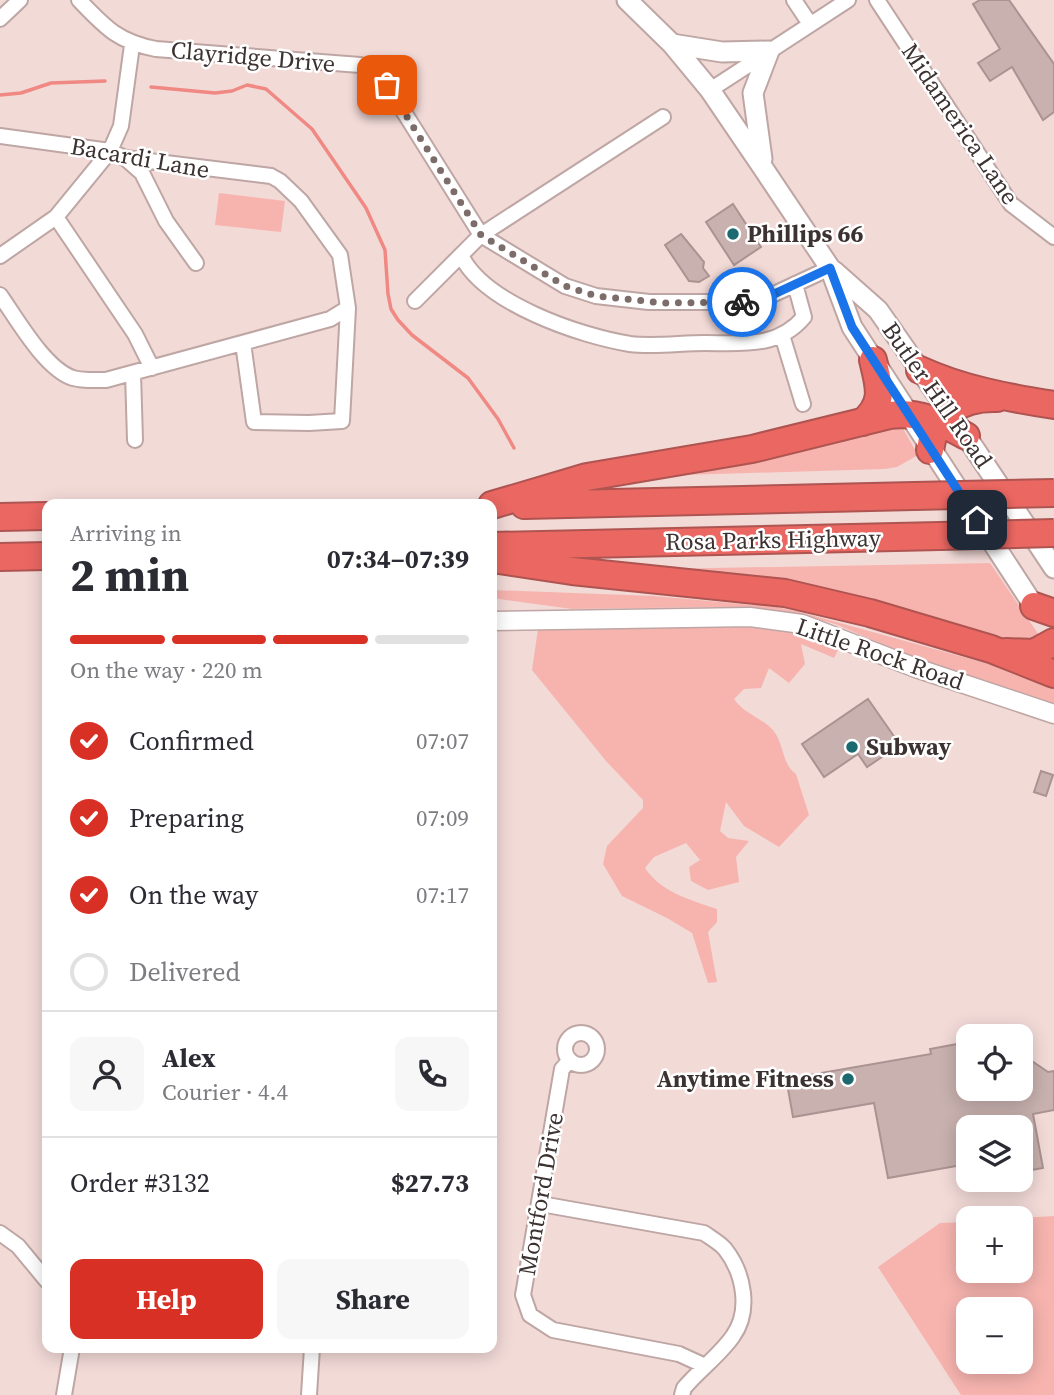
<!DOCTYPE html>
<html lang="en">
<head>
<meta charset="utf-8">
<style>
  :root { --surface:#fff; --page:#f7f7f7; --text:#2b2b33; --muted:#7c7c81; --line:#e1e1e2; --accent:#d93025 }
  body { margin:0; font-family:"Source Serif 4",serif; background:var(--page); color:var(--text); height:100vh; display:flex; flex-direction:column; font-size:26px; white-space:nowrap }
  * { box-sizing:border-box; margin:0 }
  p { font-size:23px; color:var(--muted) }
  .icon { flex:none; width:38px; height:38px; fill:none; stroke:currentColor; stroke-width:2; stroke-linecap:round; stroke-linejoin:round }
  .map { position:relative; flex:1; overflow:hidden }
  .drawer { position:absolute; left:42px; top:499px; width:455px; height:854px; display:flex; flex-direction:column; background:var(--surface); border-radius:14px; box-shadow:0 4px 18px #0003 }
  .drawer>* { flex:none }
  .fabs { position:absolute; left:956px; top:1024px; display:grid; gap:14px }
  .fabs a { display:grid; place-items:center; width:77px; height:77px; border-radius:14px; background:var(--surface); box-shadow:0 4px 18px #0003; font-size:35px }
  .pin { position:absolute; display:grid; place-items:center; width:60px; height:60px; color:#fff; margin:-30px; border-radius:14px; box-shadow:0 4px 10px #0006 }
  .courier { position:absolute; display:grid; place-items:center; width:70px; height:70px; margin:-35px; border:5px solid #1a73e8; border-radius:50%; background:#fff; color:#222; box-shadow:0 2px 9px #0007 }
  .head em { font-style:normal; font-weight:700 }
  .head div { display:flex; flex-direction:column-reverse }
  .head { display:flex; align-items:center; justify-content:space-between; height:119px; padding:0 28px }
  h1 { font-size:46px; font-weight:700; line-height:52px }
  .bar { display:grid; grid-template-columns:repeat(4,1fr); gap:10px 7px; align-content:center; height:84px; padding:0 28px }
  .bar i { height:9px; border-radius:5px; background:var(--line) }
  .bar .current { background:var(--accent) }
  .bar p { grid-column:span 4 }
  .line { display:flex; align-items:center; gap:18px; padding:0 28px; border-top:2px solid var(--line) }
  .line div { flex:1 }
  .round { display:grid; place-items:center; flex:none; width:74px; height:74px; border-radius:14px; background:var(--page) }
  ol { padding:0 28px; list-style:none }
  li { display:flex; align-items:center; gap:21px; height:77px }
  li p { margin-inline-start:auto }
  li .icon { padding:7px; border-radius:50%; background:var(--accent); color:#fff; stroke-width:4 }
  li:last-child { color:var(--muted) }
  li i { width:38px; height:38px; border:4px solid var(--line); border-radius:50% }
  .action { display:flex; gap:14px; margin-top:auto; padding:14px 28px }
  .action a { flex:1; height:80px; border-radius:14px; background:var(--accent); color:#fff; font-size:28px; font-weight:700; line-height:80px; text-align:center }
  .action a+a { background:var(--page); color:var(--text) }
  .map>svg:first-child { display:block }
</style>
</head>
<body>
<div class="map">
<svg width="1054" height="1395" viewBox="0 0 1054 1395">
  <rect width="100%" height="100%" fill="#f2dad7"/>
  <path fill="#f7b4af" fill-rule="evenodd" d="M219 193 285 201 281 232 215 225Z
    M901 425 918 455 897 467 885 469 648 476Z
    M990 563 1039 635 1030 640 1011 642 659 569Z
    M492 590 654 596 753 605V602L800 612 1054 682V706L924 662 835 624 793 613 712 607 572 609 492 598Z
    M768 627 840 646 834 658 801 644 805 664 789 683 769 668 761 688 744 689 734 699C743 713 762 718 773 730 784 743 782 765 796 774L809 815 779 847 744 826 726 802 720 831 728 838 749 841 736 857 739 882 708 890 691 881 689 867 700 860 686 843 654 857 645 868C662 893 689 899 717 909V922L708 932 717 982 708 983 692 933 667 918 622 896 603 864 607 846 643 808V800L606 761 532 670 538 629Z
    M1054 1216V1395H961L878 1267 940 1223 968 1222V1270H1020V1218ZM968 1309H1020V1362H968Z"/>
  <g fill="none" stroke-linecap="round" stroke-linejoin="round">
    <path stroke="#f08983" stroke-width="3.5" d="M151 87 215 93 232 91 247 85 266 89 312 129 366 208 385 250 388 294 391 309 398 320 412 335 468 378 498 419 514 448
      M0 95 21 93 51 83 105 81"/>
  </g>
  <path fill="#c8b1af" stroke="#aa9391" stroke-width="2" d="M980 0H1009L1054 64V112L1043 120 1012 67 990 81 978 63 1000 49 973 4Z
    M733 204 761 247 734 265 706 222Z
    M681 234 704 262 703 268 709 276 699 282 689 281 665 245Z
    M868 699 900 745 867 767 858 754 824 777 802 744Z
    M1041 771 1053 775 1046 796 1034 792Z
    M968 1042V1088H1020V1053L1048 1072 1054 1071V1110L1033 1114 1043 1168 1020 1172V1127H968V1164L888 1178 874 1103 793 1117 788 1089H793L792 1078 931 1054 930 1049Z"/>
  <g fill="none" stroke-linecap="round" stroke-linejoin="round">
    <g stroke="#bea6a4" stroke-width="18">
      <path id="minor" d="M79 0C105 27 118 42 156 49L360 65 376 74 387 85 481 235 565 286 596 296 649 302H739L772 295 830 268
        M794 0 810 24
        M877 0 1011 204 1054 237
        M0 19 20 0
        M710 90 848 0
        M0 136 110 151 125 158 271 176 280 181 301 201 340 255 348 308 342 421 309 423 254 422 243 343
        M125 158 142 173 166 221 196 263
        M56 217 135 334 152 368
        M461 255C483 303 580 336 630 344 654 347 681 343 705 343 743 343 778 348 804 317L795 284
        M0 256 56 217 110 151 121 126 132 45
        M0 295C17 319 45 369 73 378 83 381 96 380 106 380L330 319 348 308
        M415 301 481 235 663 117
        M782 335 803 404
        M133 373 135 440
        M565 1049a16 16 0 1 1 32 0a16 16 0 1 1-32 0Z
        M570 1060 562 1069 523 1295 530 1315 553 1330 679 1354 703 1365
        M541 1204 704 1233C711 1238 720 1243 725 1249 744 1273 751 1311 733 1336 720 1355 699 1370 684 1388L682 1395
        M0 1233 18 1246 47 1281
        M64 1395 72 1348
        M309 1395 312 1348"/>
    </g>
    <g stroke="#bea6a4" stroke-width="21">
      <path id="tertiary" d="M492 621 750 617 802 624 916 668 1054 714"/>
    </g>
    <g stroke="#bea6a4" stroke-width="23">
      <path id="secondary" d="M627 0 672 44 710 90 763 168 830 268 852 327 1034 606
        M672 44 722 52 769 51 753 93 762 159
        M834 271 878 310 966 436 1054 568"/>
    </g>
    <g stroke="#ae5451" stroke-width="30">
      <path id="motorway" d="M920 370C961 389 1009 398 1054 405
        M863 422C886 402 879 386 873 360
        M930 450C935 412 962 397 997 398
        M492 505 587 477 752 449 890 415C918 411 941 422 966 436
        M524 505 914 496
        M0 517 47 516
        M492 546 940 536
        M0 557 47 556
        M492 559 572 571 785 593 870 613 991 649 1054 674
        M1034 606 1054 613
        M1006 652 1034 653 1054 642"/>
    </g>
    <use href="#minor" stroke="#fff" stroke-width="14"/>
    <use href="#tertiary" stroke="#fff" stroke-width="18"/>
    <use href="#secondary" stroke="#fff" stroke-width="19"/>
    <use href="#motorway" stroke="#eb6762" stroke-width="26"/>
    <g stroke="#ae5451" stroke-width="30" stroke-linecap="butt">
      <path id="motorway-bridge" d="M914 496 1054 493
        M940 536 1054 533"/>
    </g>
    <use href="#motorway-bridge" stroke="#eb6762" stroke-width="26"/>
  </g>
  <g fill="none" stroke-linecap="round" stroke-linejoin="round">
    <path stroke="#7c6d6b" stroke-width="7" stroke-dasharray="0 12.6" d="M387 85 481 235 565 286 596 296 664 303 742 302"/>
    <path stroke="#1a73e8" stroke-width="9" d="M742 302 772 295 830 268 852 327 977 520"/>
  </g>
  <g fill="#1d6970" stroke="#fff" stroke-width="2.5">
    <circle cx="733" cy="234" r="7"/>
    <circle cx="852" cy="747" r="7"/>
    <circle cx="848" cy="1079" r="7"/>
  </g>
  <g text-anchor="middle" stroke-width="5" stroke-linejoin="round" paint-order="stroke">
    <g font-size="24" fill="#3c3231" stroke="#fff">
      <text transform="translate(253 57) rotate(5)" y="8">Clayridge Drive</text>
      <text transform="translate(960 124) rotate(56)" y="8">Midamerica Lane</text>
      <text transform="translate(140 158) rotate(10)" y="8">Bacardi Lane</text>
      <text transform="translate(937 395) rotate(55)" y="8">Butler Hill Road</text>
      <text transform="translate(773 540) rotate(-1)" y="8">Rosa Parks Highway</text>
      <text transform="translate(880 654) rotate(19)" y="8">Little Rock Road</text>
      <text transform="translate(541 1194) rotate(-80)" y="8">Montford Drive</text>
    </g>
    <g font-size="24" font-weight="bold" fill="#3c3231" stroke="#fff" text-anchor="start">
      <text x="747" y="242">Phillips 66</text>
      <text x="866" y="755">Subway</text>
      <text x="834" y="1087" text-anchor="end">Anytime Fitness</text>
    </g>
  </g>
</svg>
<div class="fabs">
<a><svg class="icon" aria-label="locate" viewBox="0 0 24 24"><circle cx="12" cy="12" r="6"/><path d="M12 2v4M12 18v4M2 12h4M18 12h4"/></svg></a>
<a><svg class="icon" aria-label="layers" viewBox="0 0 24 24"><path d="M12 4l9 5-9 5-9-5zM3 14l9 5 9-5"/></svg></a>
<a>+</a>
<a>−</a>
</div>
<div class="pin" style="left:387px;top:85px;background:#ea580c"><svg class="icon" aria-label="bag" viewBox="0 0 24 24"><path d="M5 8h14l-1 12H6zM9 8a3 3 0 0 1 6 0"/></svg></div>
<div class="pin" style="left:977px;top:520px;background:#1f2937"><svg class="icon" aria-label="home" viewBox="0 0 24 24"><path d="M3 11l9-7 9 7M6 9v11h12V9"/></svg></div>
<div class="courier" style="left:742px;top:302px"><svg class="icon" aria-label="bike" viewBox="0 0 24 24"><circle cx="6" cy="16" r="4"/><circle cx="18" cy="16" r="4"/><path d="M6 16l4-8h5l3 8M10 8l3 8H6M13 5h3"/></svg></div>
<section class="drawer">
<div class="head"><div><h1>2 min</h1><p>Arriving in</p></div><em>07:34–07:39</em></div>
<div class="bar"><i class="current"></i><i class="current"></i><i class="current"></i><i></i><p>On the way · 220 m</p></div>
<ol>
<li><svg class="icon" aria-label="check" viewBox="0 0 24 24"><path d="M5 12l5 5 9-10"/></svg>Confirmed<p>07:07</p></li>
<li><svg class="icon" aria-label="check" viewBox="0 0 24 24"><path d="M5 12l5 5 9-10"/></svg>Preparing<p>07:09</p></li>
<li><svg class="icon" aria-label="check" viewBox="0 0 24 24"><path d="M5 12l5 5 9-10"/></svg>On the way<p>07:17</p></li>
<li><i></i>Delivered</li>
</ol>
<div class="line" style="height:126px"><a class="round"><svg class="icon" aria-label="person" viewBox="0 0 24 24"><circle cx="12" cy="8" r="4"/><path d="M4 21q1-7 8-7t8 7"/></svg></a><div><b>Alex</b><p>Courier · 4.4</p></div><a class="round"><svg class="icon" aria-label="phone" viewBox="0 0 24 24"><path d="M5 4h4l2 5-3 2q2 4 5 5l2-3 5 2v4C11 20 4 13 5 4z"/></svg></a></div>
<div class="line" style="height:91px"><div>Order #3132</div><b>$27.73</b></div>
<div class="action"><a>Help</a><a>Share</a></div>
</section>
</div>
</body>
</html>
